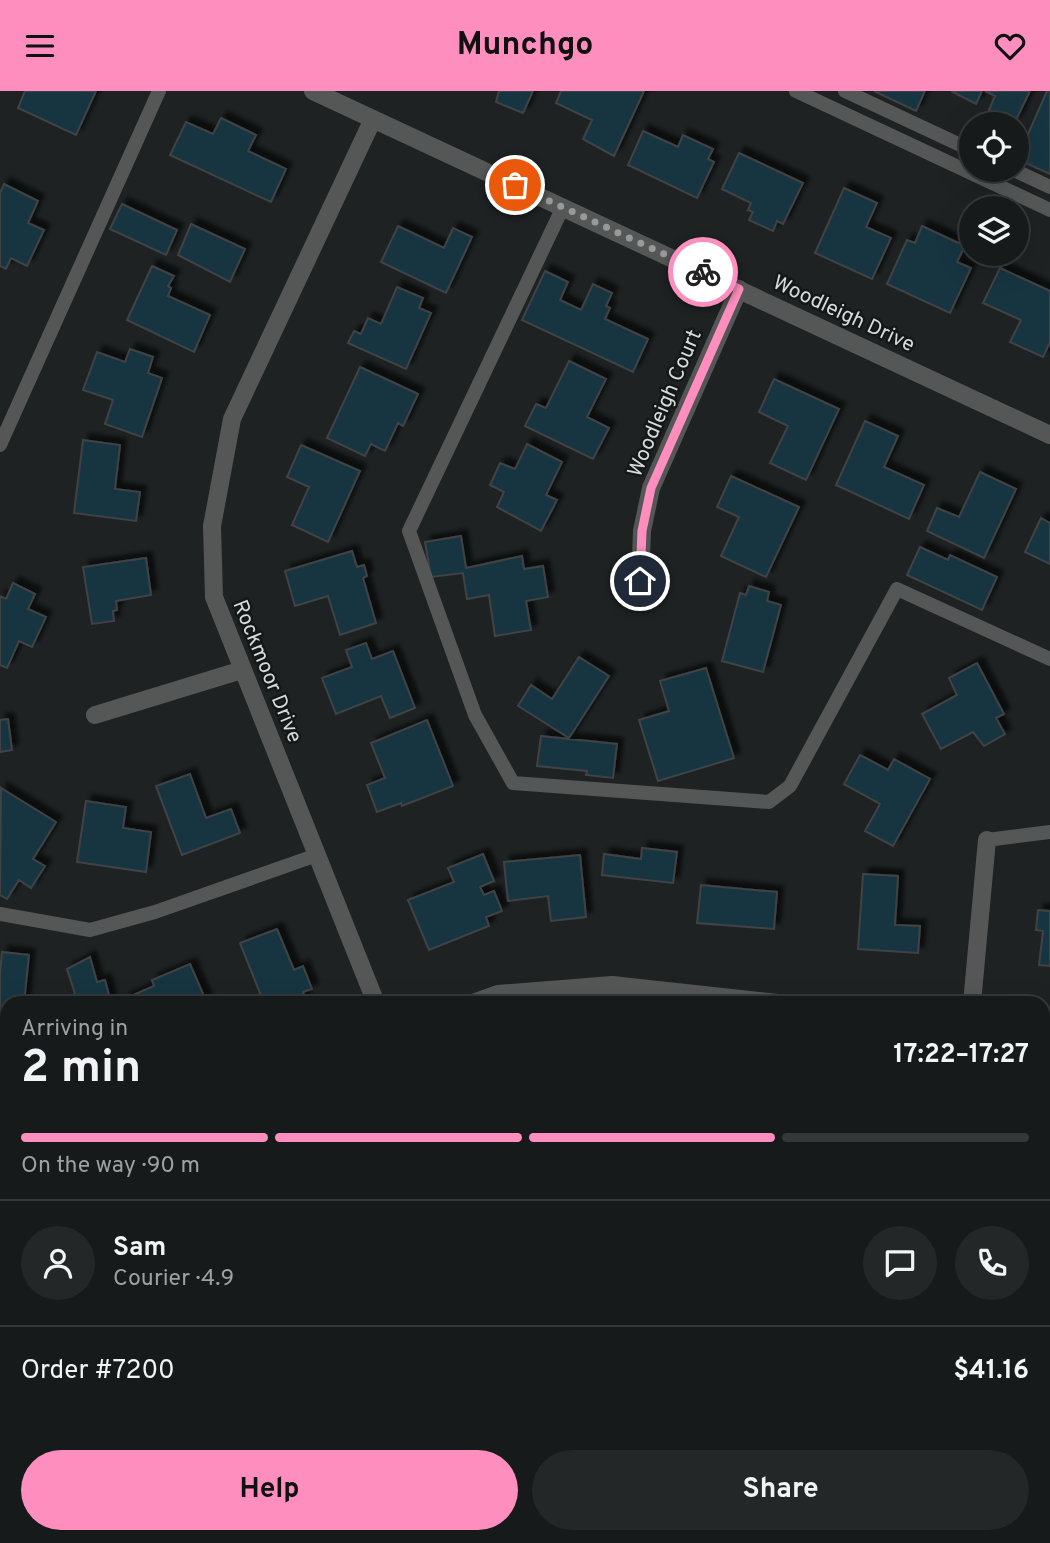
<!DOCTYPE html>
<html lang="en">
<head>
<meta charset="utf-8">
<style>
  :root { --surface:#161a1a; --page:#232727; --text:#f1f3f6; --muted:#9ea1a2; --line:#353839; --accent:#fe8ebe }
  body { margin:0; font-family:Overpass,sans-serif; background:var(--page); color:var(--text); height:100vh; display:flex; flex-direction:column; font-size:26px; white-space:nowrap }
  * { box-sizing:border-box; margin:0 }
  p { font-size:23px; color:var(--muted) }
  .icon { flex:none; width:38px; height:38px; fill:none; stroke:currentColor; stroke-width:2; stroke-linecap:round; stroke-linejoin:round }
  .map { position:relative; flex:1; overflow:hidden }
  .panel { position:absolute; left:0px; top:905px; width:1050px; height:548px; display:flex; flex-direction:column; background:var(--surface); border-radius:21px 21px 0 0; box-shadow:0 7px 28px #0002,0 0 0 2px var(--line) }
  .panel>* { flex:none }
  .buttons { position:absolute; left:959px; top:21px; display:grid; gap:14px }
  .buttons a { display:grid; place-items:center; width:70px; height:70px; border-radius:50%; background:var(--surface); box-shadow:0 7px 28px #0002,0 0 0 2px var(--line); font-size:35px }
  .pin { position:absolute; display:grid; place-items:center; width:60px; height:60px; color:#fff; margin:-30px; border:4px solid #fff; border-radius:50%; box-shadow:0 2px 7px #0007 }
  .courier { position:absolute; display:grid; place-items:center; width:70px; height:70px; margin:-35px; border:5px solid #fe8ebe; border-radius:50%; background:#fff; color:#222; box-shadow:0 2px 9px #0007 }
  .head em { font-style:normal; font-weight:700 }
  .head div { display:flex; flex-direction:column-reverse }
  .head { display:flex; align-items:center; justify-content:space-between; height:119px; padding:0 21px }
  h1 { font-size:46px; font-weight:700; line-height:52px }
  .bar { display:grid; grid-template-columns:repeat(4,1fr); gap:10px 7px; align-content:center; height:84px; padding:0 21px }
  .bar i { height:9px; border-radius:5px; background:var(--line) }
  .bar .selected { background:var(--accent) }
  .bar p { grid-column:span 4 }
  .line { display:flex; align-items:center; gap:18px; padding:0 21px; border-top:2px solid var(--line) }
  .line div { flex:1 }
  .round { display:grid; place-items:center; flex:none; width:74px; height:74px; border-radius:37px; background:var(--page) }
  .primary-button { display:flex; gap:14px; margin-top:auto; padding:14px 21px }
  .primary-button a { flex:1; height:80px; border-radius:42px; background:var(--accent); color:#111; font-size:28px; font-weight:700; line-height:80px; text-align:center }
  .primary-button a+a { background:var(--page); color:var(--text) }
  header { display:flex; justify-content:space-between; align-items:center; height:91px; padding:0 21px; background:var(--accent); color:#111; font-size:32px; font-weight:700 }
  .map>svg:first-child { display:block }
</style>
</head>
<body>
<header><svg class="icon" aria-label="menu" viewBox="0 0 24 24"><path d="M4 6h16M4 12h16M4 18h16"/></svg>Munchgo<svg class="icon" aria-label="heart" viewBox="0 0 24 24"><path d="M12 20l-8-8c-3-5 5-10 8-4 3-6 11-1 8 4z"/></svg></header>
<div class="map">
<svg width="1050" height="1452" viewBox="0 0 1050 1452">
  <defs>
    <filter id="shadow"><feDropShadow dx="6" dy="-6" stdDeviation="2" flood-color="#0009"/></filter>
  </defs>
  <rect width="100%" height="100%" fill="#1e2222"/>
  <g fill="none" stroke-linecap="round" stroke-linejoin="round">
    <path stroke="#57667e" stroke-width="49" d="M1043 1154H1050
      M0 1381H7"/>
  </g>
  <path fill="#163441" stroke="#404345" stroke-width="2" filter="url(#shadow)" d="M25 0H96L76 44 18 17Z
    M499 0H533L523 22 496 11Z
    M561 0H644L614 65 583 48 592 29 556 12Z
    M874 0H925L916 20Z
    M951 0H982L976 13Z
    M985 0H1030L1015 31 989 19 995 5Z
    M1047 0H1050V83L1017 68Z
    M221 27 256 44 248 60 286 78 271 111 170 64 186 31 213 43Z
    M643 40 678 56 683 44 713 58 708 68 714 71 697 107 628 74Z
    M739 62 803 92 783 133 777 130 773 140 749 129 753 121 748 119 751 112 722 98Z
    M4 93 38 110 28 132 44 139 27 175 11 167 6 178 0 175V102Z
    M844 97 877 112 866 136 891 147 872 188 815 162Z
    M122 113 177 139 166 164 110 138Z
    M191 133 245 158 230 191 178 164Z
    M398 135 444 157 453 137 472 146 446 202 381 171Z
    M922 135 965 155 957 171 971 177 950 222 887 193 907 149 915 152Z
    M152 175 174 185 168 195 171 197 168 205 210 224 194 261 127 229Z
    M1000 177 1050 200V251L1043 266 1010 251 1021 229 983 212Z
    M545 180 568 191 560 209 581 219 593 193 612 202 606 215 610 217 605 228 648 248 633 281 522 229Z
    M397 196 423 207 419 217 431 222 406 278 348 252 354 240 361 243 368 227 381 233Z
    M130 258 153 266 148 282 162 287 142 346 105 333 113 309 83 299 97 261 125 271Z
    M569 270 606 288 587 326 609 337 593 368 525 335 536 313 546 317Z
    M360 276 418 303 403 335 398 332 385 360 371 353 365 365 327 347Z
    M774 288 839 318 806 389 770 372 788 335 759 321Z
    M865 330 898 345 884 376 924 394 909 428 836 394Z
    M83 349 120 354 115 398 140 401 136 430 74 422Z
    M527 353 562 371 546 404 557 409 541 440 497 416 504 401 490 394 500 372 515 378Z
    M301 354 360 380 328 451 292 434 309 396 287 386Z
    M980 381 1016 398 984 467 927 440 937 417 959 426Z
    M731 385 799 416 766 486 721 465 739 426 717 416Z
    M1041 427 1050 432V473L1025 461Z
    M461 445 466 477 522 465 524 478 543 475 548 506 526 510 531 539 495 545 489 504 467 508 463 482 431 486 425 451Z
    M920 456 948 469 950 464 997 486 982 519 907 484Z
    M352 460 357 476 364 474 367 485 363 487 376 532 340 544 328 505 295 515 285 480Z
    M146 467 151 504 116 510 117 519 113 520 114 530 92 533 83 476Z
    M13 492 35 503 28 518 46 526 32 556 19 550 7 577 0 574V505L6 508Z
    M749 495 769 501 767 510 781 514 763 581 722 570 740 502 746 504Z
    M366 552 372 568 393 560 415 617 390 627 381 605 336 623 322 587 352 576 346 559Z
    M579 566 609 585 569 647 518 615 531 594 552 608Z
    M977 572 1004 623 996 627 1005 643 984 655 973 641 941 658 922 623 957 604 949 587Z
    M706 577 734 667 658 690 639 629 669 620 660 590Z
    M8 628 12 659 0 661V629Z
    M427 629 453 695 402 715 401 712 377 721 367 694 385 687 371 652Z
    M541 645 617 653 613 687 586 684 587 680 537 675Z
    M860 664 888 679 894 668 930 688 893 755 865 740 880 713 844 693Z
    M190 683 206 727 231 718 240 742 182 764 156 695Z
    M1 697 56 731 33 768 45 775 31 797 19 789 7 808 0 804Z
    M86 710 126 716 123 737 151 741 146 781 77 771Z
    M642 757 677 761 673 792 602 784 604 763 641 768Z
    M483 763 494 790 480 796 484 804 494 800 502 820 486 826 489 835 429 859 408 809 454 791 448 777Z
    M580 764 586 826 551 830 548 805 508 810 504 771Z
    M863 783 898 785 895 834 920 835 918 862 858 858Z
    M701 794 777 801 774 838 697 832Z
    M1038 819 1050 820V875L1039 874 1043 840 1036 839Z
    M277 838 294 879 303 875 312 898 303 901 305 908 297 912H264L240 852Z
    M2 861 29 864 24 912H7V981L5 985H0V882Z
    M90 866 97 891 105 889 111 912H78L67 878Z
    M190 873 207 912H126L124 908 154 895 152 889Z
    M1048 1006H1050V1082L1043 1081V1046Z
    M4 1131H7V1211H0V1155L5 1154Z
    M1043 1285 1050 1286V1310H1043Z
    M195 1446H211L214 1449 218 1446H270L276 1452H188Z"/>
  <g fill="none" stroke-linecap="round" stroke-linejoin="round">
    <path stroke="#555756" stroke-width="14" d="M796 0 1050 119
      M845 0 971 59
      M1014 79 1050 96
      M563 116 409 440 475 624 513 692 769 711 790 695 897 498 1050 568
      M0 354 159 0
      M987 749 1050 741
      M0 823 90 839 155 821 317 764"/>
    <path stroke="#555756" stroke-width="18" d="M313 0 1050 344
      M373 28 232 328 212 435 214 506 376 912
      M640 490 642 440 651 397 739 198
      M95 624 242 579
      M473 912 498 903 612 894 778 912
      M972 912 987 749
      M1043 940 1050 941
      M0 1058 7 1059
      M1043 1421H1050
      M435 1452 454 1446"/>
  </g>
  <g fill="none" stroke-linecap="round" stroke-linejoin="round">
    <path stroke="#989a9a" stroke-width="7" stroke-dasharray="0 12.6" d="M515 94 703 181"/>
    <path stroke="#fe8ebe" stroke-width="9" d="M640 490 642 440 651 397 739 198 703 181"/>
  </g>
  <g text-anchor="middle" stroke-width="5" stroke-linejoin="round" paint-order="stroke">
    <g font-size="21" fill="#d9dbdb" stroke="#151818">
      <text transform="translate(844 222) rotate(25)" y="7">Woodleigh Drive</text>
      <text transform="translate(664 312) rotate(-67)" y="7">Woodleigh Court</text>
      <text transform="translate(268 580) rotate(68)" y="7">Rockmoor Drive</text>
    </g>
  </g>
</svg>
<div class="buttons">
<a><svg class="icon" aria-label="locate" viewBox="0 0 24 24"><circle cx="12" cy="12" r="6"/><path d="M12 2v4M12 18v4M2 12h4M18 12h4"/></svg></a>
<a><svg class="icon" aria-label="layers" viewBox="0 0 24 24"><path d="M12 4l9 5-9 5-9-5zM3 14l9 5 9-5"/></svg></a>
</div>
<div class="pin" style="left:515px;top:94px;background:#ea580c"><svg class="icon" aria-label="bag" viewBox="0 0 24 24"><path d="M5 8h14l-1 12H6zM9 8a3 3 0 0 1 6 0"/></svg></div>
<div class="pin" style="left:640px;top:490px;background:#1f2937"><svg class="icon" aria-label="home" viewBox="0 0 24 24"><path d="M3 11l9-7 9 7M6 9v11h12V9"/></svg></div>
<div class="courier" style="left:703px;top:181px"><svg class="icon" aria-label="bike" viewBox="0 0 24 24"><circle cx="6" cy="16" r="4"/><circle cx="18" cy="16" r="4"/><path d="M6 16l4-8h5l3 8M10 8l3 8H6M13 5h3"/></svg></div>
<section class="panel">
<div class="head"><div><h1>2 min</h1><p>Arriving in</p></div><em>17:22–17:27</em></div>
<div class="bar"><i class="selected"></i><i class="selected"></i><i class="selected"></i><i></i><p>On the way · 90 m</p></div>
<div class="line" style="height:126px"><a class="round"><svg class="icon" aria-label="person" viewBox="0 0 24 24"><circle cx="12" cy="8" r="4"/><path d="M4 21q1-7 8-7t8 7"/></svg></a><div><b>Sam</b><p>Courier · 4.9</p></div><a class="round"><svg class="icon" aria-label="chat" viewBox="0 0 24 24"><path d="M4 5h16v11H9l-5 4z"/></svg></a><a class="round"><svg class="icon" aria-label="phone" viewBox="0 0 24 24"><path d="M5 4h4l2 5-3 2q2 4 5 5l2-3 5 2v4C11 20 4 13 5 4z"/></svg></a></div>
<div class="line" style="height:91px"><div>Order #7200</div><b>$41.16</b></div>
<div class="primary-button"><a>Help</a><a>Share</a></div>
</section>
</div>
</body>
</html>
